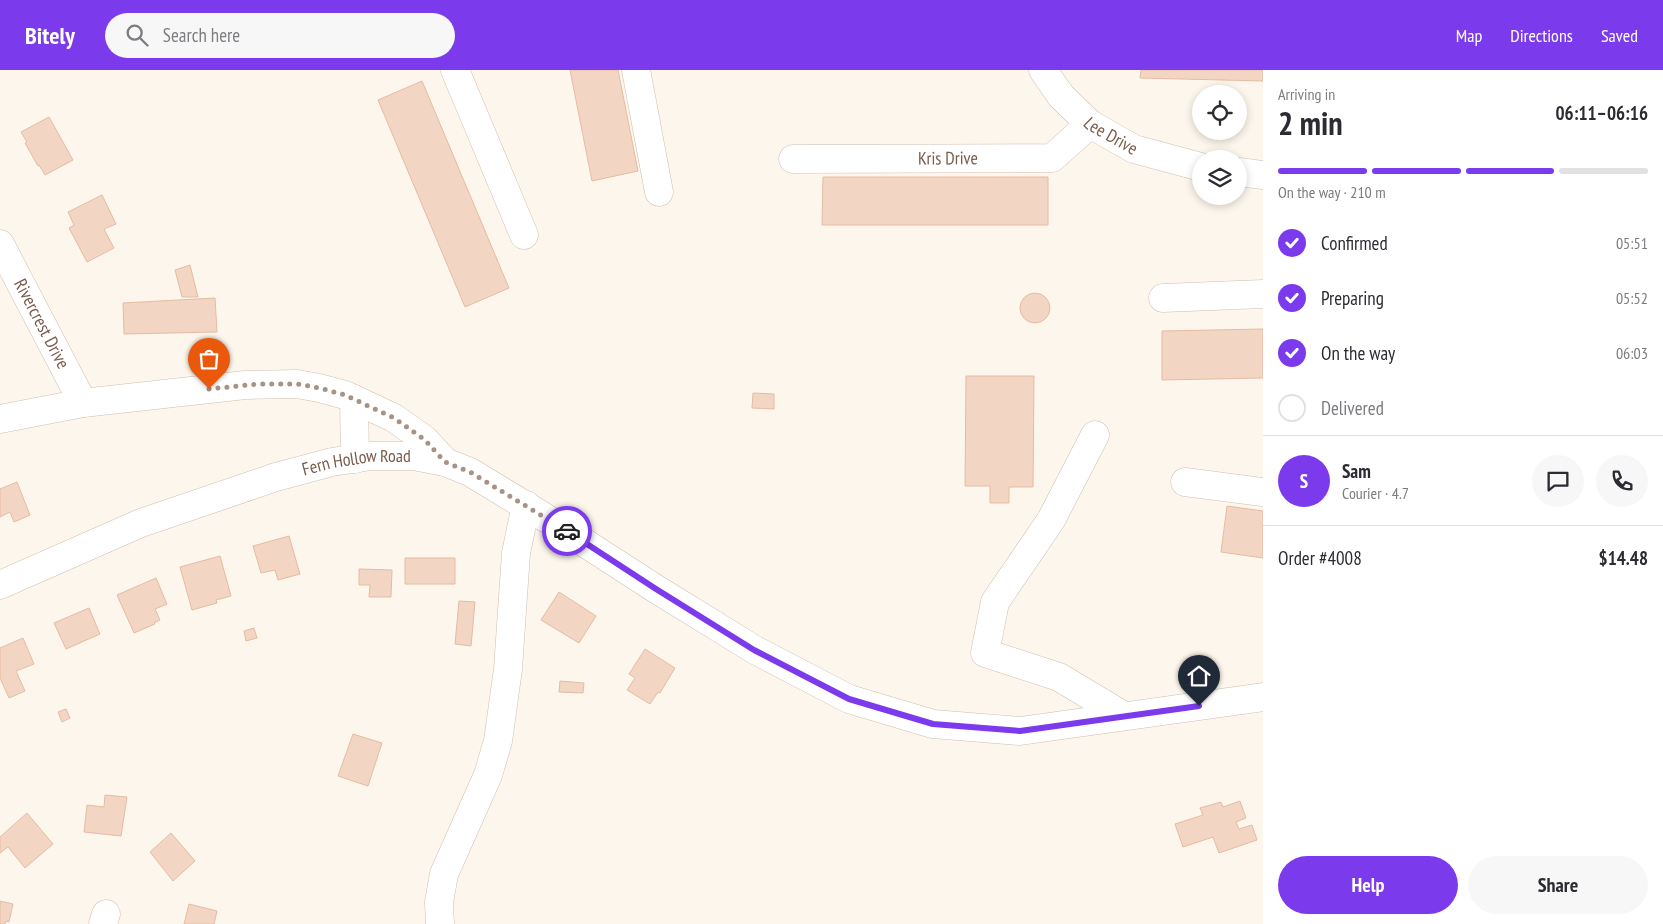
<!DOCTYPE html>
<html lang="en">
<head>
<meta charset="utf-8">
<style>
  :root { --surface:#fff; --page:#f7f7f7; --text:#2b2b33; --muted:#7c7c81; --line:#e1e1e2; --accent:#7c3aed }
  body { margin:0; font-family:"PT Sans Narrow",sans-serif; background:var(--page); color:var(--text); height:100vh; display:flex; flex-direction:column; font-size:19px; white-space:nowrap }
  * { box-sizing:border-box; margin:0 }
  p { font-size:16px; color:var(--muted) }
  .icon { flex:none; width:28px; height:28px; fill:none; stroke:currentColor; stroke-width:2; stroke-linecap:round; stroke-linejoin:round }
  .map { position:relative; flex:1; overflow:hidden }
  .details { display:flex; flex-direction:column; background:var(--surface); width:400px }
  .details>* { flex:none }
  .fabs { position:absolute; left:1192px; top:15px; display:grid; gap:10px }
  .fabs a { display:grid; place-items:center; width:55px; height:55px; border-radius:50%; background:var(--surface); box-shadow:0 2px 8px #0003; font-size:25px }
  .pin { position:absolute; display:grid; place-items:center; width:42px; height:42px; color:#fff; margin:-51px -21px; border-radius:50% 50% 50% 0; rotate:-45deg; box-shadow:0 0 5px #0007 }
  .pin .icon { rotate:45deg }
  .courier { position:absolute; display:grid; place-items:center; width:50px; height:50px; margin:-25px; border:4px solid #7c3aed; border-radius:50%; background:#fff; color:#222; box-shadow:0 1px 6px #0007 }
  .head em { font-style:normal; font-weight:700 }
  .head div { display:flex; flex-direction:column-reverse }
  .head { display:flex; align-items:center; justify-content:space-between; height:85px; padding:0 15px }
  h1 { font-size:32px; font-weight:700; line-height:38px }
  .bar { display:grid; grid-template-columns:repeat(4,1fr); gap:8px 5px; align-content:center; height:60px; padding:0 15px }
  .bar i { height:6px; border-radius:4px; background:var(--line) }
  .bar .selected { background:var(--accent) }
  .bar p { grid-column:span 4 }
  .line { display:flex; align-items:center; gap:12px; padding:0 15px; border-top:1px solid var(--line) }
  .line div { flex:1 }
  .round { display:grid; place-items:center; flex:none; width:52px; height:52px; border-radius:26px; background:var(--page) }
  ol { padding:0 15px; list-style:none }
  li { display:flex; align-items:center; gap:15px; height:55px }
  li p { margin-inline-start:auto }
  li .icon { padding:5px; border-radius:50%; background:var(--accent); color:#fff; stroke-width:4 }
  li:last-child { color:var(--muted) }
  li i { width:28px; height:28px; border:2px solid var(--line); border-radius:50% }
  .primary-button { display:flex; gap:10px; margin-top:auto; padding:10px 15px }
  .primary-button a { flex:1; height:58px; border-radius:30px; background:var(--accent); color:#fff; font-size:20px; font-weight:700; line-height:58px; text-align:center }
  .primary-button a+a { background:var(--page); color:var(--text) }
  header { display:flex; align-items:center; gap:30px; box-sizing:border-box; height:70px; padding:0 25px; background:var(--accent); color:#fff }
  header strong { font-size:24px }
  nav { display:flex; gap:28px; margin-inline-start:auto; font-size:18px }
  .search { width:350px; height:45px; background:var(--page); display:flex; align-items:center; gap:12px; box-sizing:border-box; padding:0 18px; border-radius:28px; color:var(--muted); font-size:19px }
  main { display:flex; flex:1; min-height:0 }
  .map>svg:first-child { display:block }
</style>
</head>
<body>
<header>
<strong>Bitely</strong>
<div class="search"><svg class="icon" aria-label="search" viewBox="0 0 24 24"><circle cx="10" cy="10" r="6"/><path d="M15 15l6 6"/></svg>Search here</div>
<nav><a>Map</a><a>Directions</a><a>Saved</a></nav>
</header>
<main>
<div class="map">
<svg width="1263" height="854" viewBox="0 0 1263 854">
  <rect width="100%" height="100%" fill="#fdf6ec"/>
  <path fill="#f3d5c3" stroke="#e6bba3" d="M570 0H618L638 101 592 111Z
    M1141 0H1263V11L1140 8Z
    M422 11 509 218 465 237 378 30Z
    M49 47 73 90 45 105 39 95 38 96 25 73 27 72 21 62Z
    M823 107H1048V155H822Z
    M102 125 116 154 104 159 114 178 87 192 69 158 74 155 68 142Z
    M190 195 198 227H182L175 200Z
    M1020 238a15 15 0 1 1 30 0a15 15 0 1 1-30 0Z
    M215 228 217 262 124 264 123 233Z
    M1263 259V308L1162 310V261Z
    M966 306H1034L1033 417H1009V433H990V416H965Z
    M753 323 774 324V339L752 338Z
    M17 412 30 445 14 452 10 442 0 447V419Z
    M1227 436 1263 441V488L1221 482Z
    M289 466 300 504 278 510 275 500 261 503 253 476Z
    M220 486 231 526 216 530 217 533 192 540 180 497Z
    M405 488H455V514H405Z
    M359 499 392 500 391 527H369L370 515H359Z
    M156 508 167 534 155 539 160 550 154 553 155 554 134 563 117 525Z
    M559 522 596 546 579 573 541 550Z
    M459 531 475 532 471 576 455 574Z
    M89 538 100 564 66 579 54 553Z
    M254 558 257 568 246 571 244 561Z
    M23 568 34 594 16 601 25 621 9 628 0 608V578Z
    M645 579 675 598 660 623 658 622 650 634 627 620 635 608 629 604Z
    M560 611 584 613 583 623 559 622Z
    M66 639 70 648 62 652 58 642Z
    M353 664 382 673 368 716 338 706Z
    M105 725 127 727 121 766 84 762 87 735 104 737Z
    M1240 731 1246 748 1236 752 1239 759 1252 755 1257 770 1219 783 1213 767 1183 777 1175 754 1203 745 1200 738 1221 732 1223 737Z
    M27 743 53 774 25 798 8 777 0 783V767Z
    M171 763 195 791 173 811 150 782Z
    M0 831 13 834 9 852 6 851 5 854H0Z
    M189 834 217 841 214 854H184Z"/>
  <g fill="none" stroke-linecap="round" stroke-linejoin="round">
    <g stroke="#d1beb0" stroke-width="29">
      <g id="minor">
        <path d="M455 0 524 165"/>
        <path d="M636 0 659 122"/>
        <path id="s1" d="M1043 0 1061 26 1090 54 1134 79 1201 97"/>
        <path id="s2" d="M793 89 1052 88 1090 54"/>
        <path d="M1239 102 1263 105"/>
        <path id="s3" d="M0 174 83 333"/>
        <path d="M1163 228 1263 224"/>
        <path d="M354 329 355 389"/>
        <path d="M0 349 83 333 245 315 297 314 319 318 345 325 394 348 425 370 445 392"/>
        <path d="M1095 365 1051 450 995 532 985 583 1059 607 1124 646"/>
        <path d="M1185 412 1263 422"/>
        <path id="s4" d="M0 515 141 453 276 407 332 392 371 386H413L445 392 470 402 554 453 656 519 755 580 849 629 933 654 1020 661 1263 627"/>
        <path d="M103 854 106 844"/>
        <path d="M440 854 439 832 444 804 488 705 498 671 508 599 516 483 526 435"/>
      </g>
    </g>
    <use href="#minor" stroke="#fff" stroke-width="28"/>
  </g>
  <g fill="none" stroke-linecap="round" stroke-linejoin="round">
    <path stroke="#a89285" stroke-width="5" stroke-dasharray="0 9" d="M209 319 258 314H297L320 318 345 325 394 348 425 370 445 392 470 402 567 461"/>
    <path stroke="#7c3aed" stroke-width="6" d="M567 461 656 519 754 580 849 629 933 654 1020 661 1199 636"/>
  </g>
  <g text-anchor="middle" stroke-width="5" stroke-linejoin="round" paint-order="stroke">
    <g font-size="18" fill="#7a5c4d" stroke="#fffaf3">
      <text dy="6" stroke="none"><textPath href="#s1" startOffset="96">Lee Drive</textPath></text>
      <text dy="6" stroke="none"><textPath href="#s2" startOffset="155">Kris Drive</textPath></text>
      <text dy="6" stroke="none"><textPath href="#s3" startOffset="90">Rivercrest Drive</textPath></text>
      <text dy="6" stroke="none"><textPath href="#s4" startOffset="379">Fern Hollow Road</textPath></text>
    </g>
  </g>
</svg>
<div class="fabs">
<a><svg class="icon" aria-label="locate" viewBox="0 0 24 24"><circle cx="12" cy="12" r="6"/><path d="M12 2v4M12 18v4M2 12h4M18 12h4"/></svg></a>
<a><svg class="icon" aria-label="layers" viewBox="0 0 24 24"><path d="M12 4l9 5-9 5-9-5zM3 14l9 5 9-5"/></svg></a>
</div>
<div class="pin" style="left:209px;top:319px;background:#ea580c"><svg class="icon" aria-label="bag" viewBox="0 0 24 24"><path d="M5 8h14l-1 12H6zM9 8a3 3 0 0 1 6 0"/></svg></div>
<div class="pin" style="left:1199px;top:636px;background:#1f2937"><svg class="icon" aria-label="home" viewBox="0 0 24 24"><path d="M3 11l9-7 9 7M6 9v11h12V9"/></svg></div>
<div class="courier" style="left:567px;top:461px"><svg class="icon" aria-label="car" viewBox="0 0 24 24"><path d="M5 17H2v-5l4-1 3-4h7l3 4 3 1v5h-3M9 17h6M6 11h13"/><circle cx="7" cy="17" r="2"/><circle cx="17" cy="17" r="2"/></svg></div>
</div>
<section class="details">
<div class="head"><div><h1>2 min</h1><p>Arriving in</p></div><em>06:11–06:16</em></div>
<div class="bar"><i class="selected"></i><i class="selected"></i><i class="selected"></i><i></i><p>On the way · 210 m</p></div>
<ol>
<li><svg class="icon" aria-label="check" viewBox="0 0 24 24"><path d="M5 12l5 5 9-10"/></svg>Confirmed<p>05:51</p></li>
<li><svg class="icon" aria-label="check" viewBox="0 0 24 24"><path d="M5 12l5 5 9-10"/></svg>Preparing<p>05:52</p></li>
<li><svg class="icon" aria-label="check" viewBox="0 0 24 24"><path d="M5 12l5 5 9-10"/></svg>On the way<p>06:03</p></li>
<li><i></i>Delivered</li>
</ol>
<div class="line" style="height:90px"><b class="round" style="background:var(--accent);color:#fff">S</b><div><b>Sam</b><p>Courier · 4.7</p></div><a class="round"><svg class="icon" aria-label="chat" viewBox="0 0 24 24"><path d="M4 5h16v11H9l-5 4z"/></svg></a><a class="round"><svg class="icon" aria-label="phone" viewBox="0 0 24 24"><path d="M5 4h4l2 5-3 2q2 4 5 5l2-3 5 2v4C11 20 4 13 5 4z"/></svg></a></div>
<div class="line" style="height:65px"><div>Order #4008</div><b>$14.48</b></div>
<div class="primary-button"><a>Help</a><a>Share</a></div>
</section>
</main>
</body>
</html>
